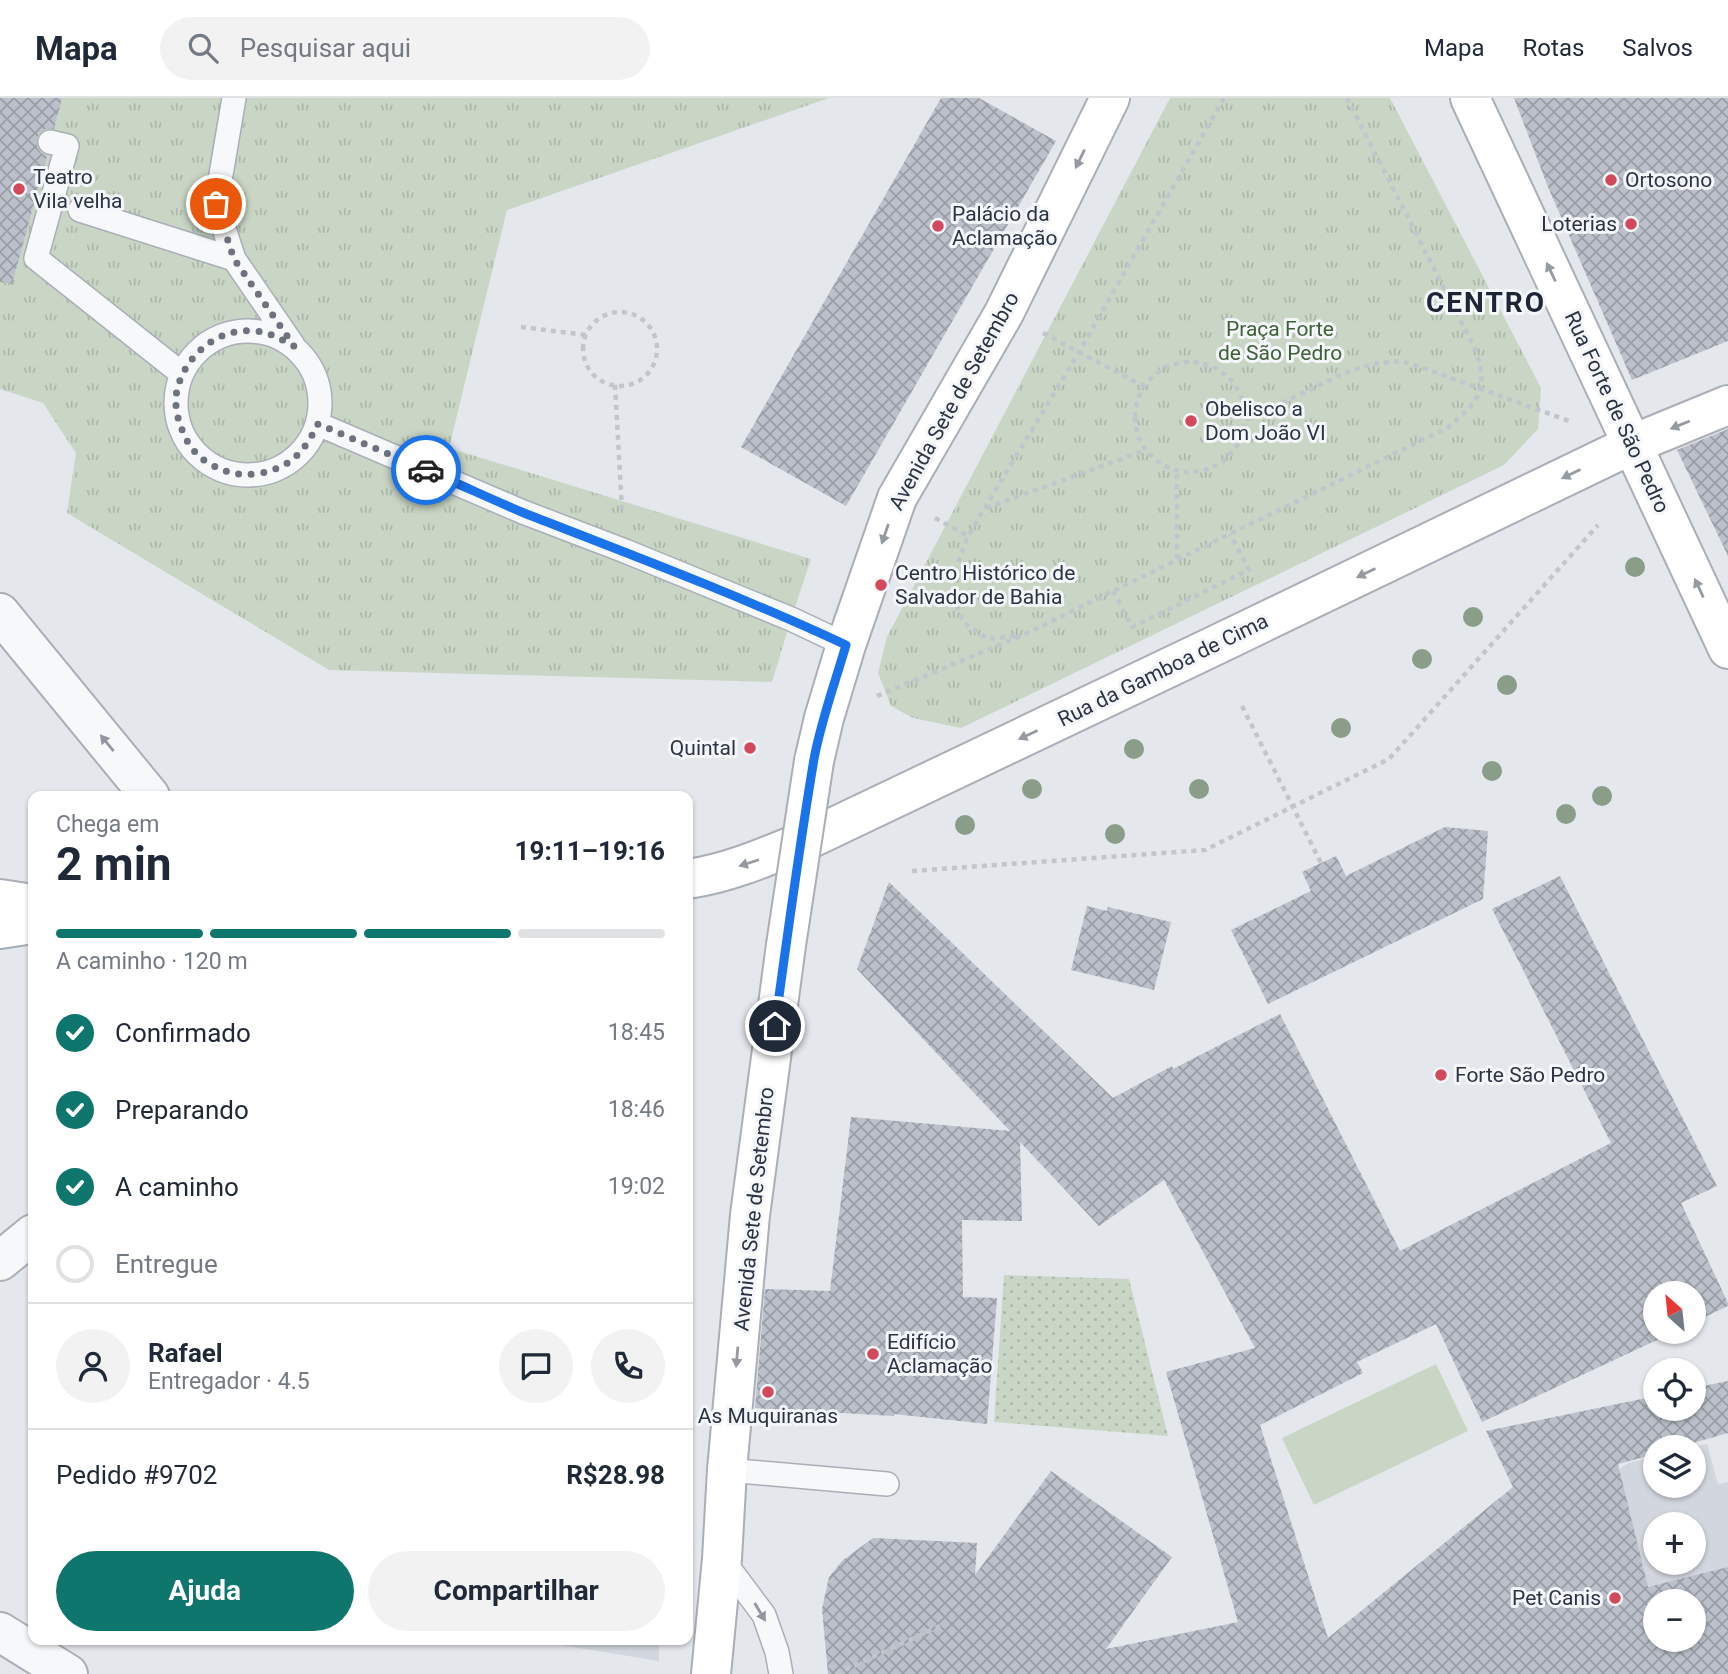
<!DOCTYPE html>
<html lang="pt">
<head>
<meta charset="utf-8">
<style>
  :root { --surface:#fff; --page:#f2f2f3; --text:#1f2937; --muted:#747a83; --line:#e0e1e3; --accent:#0f766e }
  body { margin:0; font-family:Roboto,sans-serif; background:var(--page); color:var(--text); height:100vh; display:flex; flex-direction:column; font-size:26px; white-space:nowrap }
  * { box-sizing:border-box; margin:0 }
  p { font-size:23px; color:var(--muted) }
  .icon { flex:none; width:38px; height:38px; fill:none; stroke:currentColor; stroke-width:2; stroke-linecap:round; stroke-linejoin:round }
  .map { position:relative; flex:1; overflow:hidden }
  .sheet { position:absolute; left:28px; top:693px; width:665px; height:854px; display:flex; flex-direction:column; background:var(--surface); border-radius:14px; box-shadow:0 2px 5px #0004 }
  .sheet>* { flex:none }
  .needle { width:46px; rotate:333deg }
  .controls { position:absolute; left:1643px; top:1183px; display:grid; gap:14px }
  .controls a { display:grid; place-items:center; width:63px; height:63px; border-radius:50%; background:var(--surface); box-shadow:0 2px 5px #0004; font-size:35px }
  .pin { position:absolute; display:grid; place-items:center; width:60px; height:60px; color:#fff; margin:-30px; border:4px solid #fff; border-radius:50%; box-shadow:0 2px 7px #0007 }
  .courier { position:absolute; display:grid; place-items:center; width:70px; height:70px; margin:-35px; border:5px solid #1a73e8; border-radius:50%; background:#fff; color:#222; box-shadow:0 2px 9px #0007 }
  .overview em { font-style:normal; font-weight:700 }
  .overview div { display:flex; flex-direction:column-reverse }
  .overview { display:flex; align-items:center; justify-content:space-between; height:119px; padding:0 28px }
  h1 { font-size:46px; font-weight:700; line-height:52px }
  .bar { display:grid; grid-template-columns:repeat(4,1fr); gap:10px 7px; align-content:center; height:84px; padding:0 28px }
  .bar i { height:9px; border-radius:5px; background:var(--line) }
  .bar .active { background:var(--accent) }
  .bar p { grid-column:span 4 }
  .line { display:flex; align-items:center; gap:18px; padding:0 28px; border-top:2px solid var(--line) }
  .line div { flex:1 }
  .round { display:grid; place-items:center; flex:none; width:74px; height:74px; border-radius:37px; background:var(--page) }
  ol { padding:0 28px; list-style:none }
  li { display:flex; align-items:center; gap:21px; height:77px }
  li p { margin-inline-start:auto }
  li .icon { padding:7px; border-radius:50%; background:var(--accent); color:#fff; stroke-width:4 }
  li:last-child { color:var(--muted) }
  li i { width:38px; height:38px; border:4px solid var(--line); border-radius:50% }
  .primary-button { display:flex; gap:14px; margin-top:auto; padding:14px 28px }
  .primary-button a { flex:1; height:80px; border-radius:42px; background:var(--accent); color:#fff; font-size:28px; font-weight:700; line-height:80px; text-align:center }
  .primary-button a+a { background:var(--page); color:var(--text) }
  header { display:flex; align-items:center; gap:42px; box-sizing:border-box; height:98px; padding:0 35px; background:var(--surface); border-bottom:2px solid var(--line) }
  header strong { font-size:33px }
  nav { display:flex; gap:38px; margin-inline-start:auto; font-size:24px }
  .search { width:490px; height:63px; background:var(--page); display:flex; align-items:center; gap:18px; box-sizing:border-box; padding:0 24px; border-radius:38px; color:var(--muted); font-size:26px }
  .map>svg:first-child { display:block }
</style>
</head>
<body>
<header>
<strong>Mapa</strong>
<div class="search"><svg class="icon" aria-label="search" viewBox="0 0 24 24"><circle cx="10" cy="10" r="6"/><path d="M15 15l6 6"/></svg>Pesquisar aqui</div>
<nav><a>Mapa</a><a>Rotas</a><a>Salvos</a></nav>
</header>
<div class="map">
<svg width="1728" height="1576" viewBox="0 0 1728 1576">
  <defs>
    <pattern id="grass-dots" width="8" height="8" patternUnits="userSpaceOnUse" patternTransform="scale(1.75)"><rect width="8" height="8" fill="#c9d6c5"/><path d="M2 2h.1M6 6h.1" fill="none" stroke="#adb8ab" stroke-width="1.8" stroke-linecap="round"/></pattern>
    <pattern id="park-tufts" width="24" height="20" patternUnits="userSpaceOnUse" patternTransform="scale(1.75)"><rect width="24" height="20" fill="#c9d6c5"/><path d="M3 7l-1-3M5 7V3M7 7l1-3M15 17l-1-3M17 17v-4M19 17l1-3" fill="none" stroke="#adb8ab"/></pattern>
    <pattern id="building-cross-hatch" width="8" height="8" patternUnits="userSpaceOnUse" patternTransform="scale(1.75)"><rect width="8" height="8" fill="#bbc0ca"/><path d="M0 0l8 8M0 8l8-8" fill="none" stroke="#989da6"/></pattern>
  </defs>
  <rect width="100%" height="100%" fill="#e4e7ec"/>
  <path fill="#d2d6de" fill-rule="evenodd" d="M1707 1346 1718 1386 1728 1384V1576H1384L1569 1425 1622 1369 1629 1365 1655 1358 1656 1388H1694V1349H1692ZM1656 1426H1694V1465H1656ZM1656 1503H1694V1542H1656Z
    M530 1542H659V1563Z"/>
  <path fill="url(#grass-dots)" d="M1004 1177 1129 1181 1168 1338 994 1324Z"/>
  <path fill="url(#park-tufts)" d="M0 0H829L507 112 449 350 811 461 791 521 772 584 329 572 67 415 76 355 43 305 0 291Z
    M1170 0H1390L1541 290 1538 331 1504 367 961 630 913 620 891 608 878 575 887 539Z"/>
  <path fill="#c9d6c5" d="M1436 1266 1468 1333 1314 1407 1282 1340Z"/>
  <path fill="url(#building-cross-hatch)" fill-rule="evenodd" d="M0 0H62L54 31H45L39 35 37 40V49L41 55 47 58 12 186 0 184Z
    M941 0H979L1056 43 846 408 741 349Z
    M1514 0H1728V243L1632 282 1548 89Z
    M1728 331V458L1677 352Z
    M1445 729 1488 733 1483 801 1268 906 1231 832 1311 793 1302 774 1336 758 1346 778Z
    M1560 778 1717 1088 1681 1105 1728 1205V1208L1694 1224V1195H1656V1234H1674L1482 1324 1436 1226 1357 1264 1363 1275 1260 1327 1328 1540 1513 1389 1486 1333 1656 1298V1311H1694V1290L1728 1283V1335L1679 1349H1656V1356L1618 1366 1648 1489 1728 1469V1576H828L822 1511 829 1479 842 1463 873 1440 977 1445 975 1477 1051 1373 1172 1459 1106 1551 1238 1524 1166 1274 1255 1250 1164 1082 1099 1128 1020 1044 1022 1123 962 1122 963 1199 997 1200 987 1326 894 1316V1318L755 1310 765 1191 830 1193 851 1019 1010 1033 857 871 889 784 1113 1000 1172 968 1173 971 1280 916 1400 1153 1611 1045 1492 811ZM1656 1503H1694V1542H1656Z
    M1087 808 1107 813 1108 809 1171 824 1154 892 1071 872Z"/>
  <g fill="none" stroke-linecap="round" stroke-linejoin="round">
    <g stroke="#a9aeb7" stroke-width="26">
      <path id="lane" d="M234 0 216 106 234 161 293 247
        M50 44 67 48 36 160 182 276
        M80 112 234 161
        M176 305a72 72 0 1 1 144 0a72 72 0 1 1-144 0Z
        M318 326 523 414 625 453 791 521 846 547
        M727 1372 887 1386
        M722 1461 764 1517 777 1554 781 1576"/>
    </g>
    <g stroke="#a9aeb7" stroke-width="42">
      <path id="street" d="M0 515 150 698
        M0 1163 33 1136
        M0 1534 68 1576"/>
    </g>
    <g stroke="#a9aeb7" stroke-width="42">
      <path id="secondary" d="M1470 0 1728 551
        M814 663 824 620 846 547 897 400 1004 215 1110 0
        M688 781C729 775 768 758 807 742L1214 548 1633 346 1728 307
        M0 801 33 806
        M711 1576 722 1461 727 1372 750 1117 786 847"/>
    </g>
    <g stroke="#a3abb8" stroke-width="42">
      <path id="primary" d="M0 831 33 826"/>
    </g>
    <path stroke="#c2c5cb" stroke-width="4.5" stroke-dasharray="5 5" stroke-linecap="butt" d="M583 251a37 37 0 1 1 74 0a37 37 0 1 1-74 0Z
      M521 229 586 237
      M1043 235 1145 289
      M1135 319a55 55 0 1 1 110 0a55 55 0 1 1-110 0Z
      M615 287 622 412
      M1246 322 1347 274 1373 266 1401 263 1426 271 1572 324
      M986 410 1146 352
      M935 420 968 438
      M1177 461V373
      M1113 493 1132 529 1249 472 1230 436
      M1015 538 988 541 964 525 953 499 955 472 968 438 1079 254 1224 0
      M877 598 1023 537 1447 330C1478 304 1490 293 1475 251L1347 0
      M1242 608 1321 765
      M912 773 1205 752 1389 661 1598 427
      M836 1576 940 1528"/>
    <use href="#lane" stroke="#f7f8fa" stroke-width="23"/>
    <use href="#street" stroke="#f7f8fa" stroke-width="38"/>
    <use href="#secondary" stroke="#fff" stroke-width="38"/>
    <use href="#primary" stroke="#fff" stroke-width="38"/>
    <g stroke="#a9aeb7" stroke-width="42" stroke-linecap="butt">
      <path id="secondary-bridge" d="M786 847 814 663"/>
    </g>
    <use href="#secondary-bridge" stroke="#fff" stroke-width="38"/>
  </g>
  <g fill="#899d89">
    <circle cx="1635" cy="469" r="10"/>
    <circle cx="1473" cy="519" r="10"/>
    <circle cx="1422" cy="561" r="10"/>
    <circle cx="1507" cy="587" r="10"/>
    <circle cx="1341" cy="630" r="10"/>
    <circle cx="1134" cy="651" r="10"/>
    <circle cx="1492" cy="673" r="10"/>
    <circle cx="1032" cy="691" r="10"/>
    <circle cx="1199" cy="691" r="10"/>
    <circle cx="1602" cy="698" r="10"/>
    <circle cx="1566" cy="716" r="10"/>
    <circle cx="965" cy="727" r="10"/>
    <circle cx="1115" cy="736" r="10"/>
  </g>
  <defs><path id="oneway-solid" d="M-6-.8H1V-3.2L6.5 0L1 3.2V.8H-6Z" transform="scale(1.75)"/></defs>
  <g fill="#959aa2">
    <use href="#oneway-solid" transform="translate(1080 61) rotate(116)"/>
    <use href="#oneway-solid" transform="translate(1551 174) rotate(-115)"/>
    <use href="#oneway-solid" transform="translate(1680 327) rotate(158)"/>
    <use href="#oneway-solid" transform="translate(1571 376) rotate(154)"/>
    <use href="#oneway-solid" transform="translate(885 436) rotate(109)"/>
    <use href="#oneway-solid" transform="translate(1366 475) rotate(154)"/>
    <use href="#oneway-solid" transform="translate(1699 490) rotate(-115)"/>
    <use href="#oneway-solid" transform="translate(1028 637) rotate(155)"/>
    <use href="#oneway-solid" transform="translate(749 765) rotate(162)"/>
    <use href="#oneway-solid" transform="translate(737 1259) rotate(95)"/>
  </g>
  <g fill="#9196a0">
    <use href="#oneway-solid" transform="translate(107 645) rotate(-129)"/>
    <use href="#oneway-solid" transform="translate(760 1514) rotate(59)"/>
  </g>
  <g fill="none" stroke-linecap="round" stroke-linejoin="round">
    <path stroke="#6c737f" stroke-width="7" stroke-dasharray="0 12.6" d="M216 106 234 161 294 248C281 241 269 234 254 233 216 229 181 261 176 298 175 310 178 323 183 334 188 347 197 359 210 366 224 374 238 378 255 376 289 371 303 356 318 326L426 372"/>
    <path stroke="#1a73e8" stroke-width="9" d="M426 372C459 386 491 401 524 415 632 457 741 498 846 547 835 585 821 623 814 661 799 750 787 839 775 928"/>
  </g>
  <g fill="#d1495b" stroke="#f4f6f9" stroke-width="2.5">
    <circle cx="1611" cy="82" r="7"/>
    <circle cx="19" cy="91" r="7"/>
    <circle cx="1631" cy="126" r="7"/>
    <circle cx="938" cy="128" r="7"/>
    <circle cx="1191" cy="323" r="7"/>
    <circle cx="881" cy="487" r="7"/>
    <circle cx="750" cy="650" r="7"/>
    <circle cx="1441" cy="977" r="7"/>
    <circle cx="873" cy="1256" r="7"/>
    <circle cx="768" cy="1294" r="7"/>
    <circle cx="1615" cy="1500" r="7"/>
  </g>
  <g text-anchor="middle" stroke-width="6" stroke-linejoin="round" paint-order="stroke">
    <g font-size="21" fill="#2b3445" stroke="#f4f6f9" text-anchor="start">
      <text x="33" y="86">Teatro<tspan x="33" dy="24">Vila velha</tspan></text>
      <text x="1625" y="89">Ortosono</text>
      <text x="952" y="123">Palácio da<tspan x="952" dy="24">Aclamação</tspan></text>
      <text x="1617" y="133" text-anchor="end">Loterias</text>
      <text x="1205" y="318">Obelisco a<tspan x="1205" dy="24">Dom João VI</tspan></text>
      <text x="895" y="482">Centro Histórico de<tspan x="895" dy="24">Salvador de Bahia</tspan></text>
      <text x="736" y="657" text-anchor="end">Quintal</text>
      <text x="1455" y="984">Forte São Pedro</text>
      <text x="887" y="1251">Edifício<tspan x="887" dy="24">Aclamação</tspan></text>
      <text x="768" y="1325" text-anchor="middle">As Muquiranas</text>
      <text x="1601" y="1507" text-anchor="end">Pet Canis</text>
    </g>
    <g font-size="21" fill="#3f6138" stroke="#f4f6f9">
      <text x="1280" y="238">Praça Forte<tspan x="1280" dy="24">de São Pedro</tspan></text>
    </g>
    <g font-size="21" fill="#2b3445" stroke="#f4f6f9">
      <text transform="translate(954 303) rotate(-61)" y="7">Avenida Sete de Setembro</text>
      <text transform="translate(1617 314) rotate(65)" y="7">Rua Forte de São Pedro</text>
      <text transform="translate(1163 572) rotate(-26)" y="7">Rua da Gamboa de Cima</text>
      <text transform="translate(754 1111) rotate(-84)" y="7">Avenida Sete de Setembro</text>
    </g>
    <g font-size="28" font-weight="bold" letter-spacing="2" fill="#1d2536" stroke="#f4f6f9">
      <text x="1486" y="214">CENTRO</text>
    </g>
  </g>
</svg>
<div class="controls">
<a><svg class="needle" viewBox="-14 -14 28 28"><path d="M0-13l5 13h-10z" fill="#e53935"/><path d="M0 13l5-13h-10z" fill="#747a83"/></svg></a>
<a><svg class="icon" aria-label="locate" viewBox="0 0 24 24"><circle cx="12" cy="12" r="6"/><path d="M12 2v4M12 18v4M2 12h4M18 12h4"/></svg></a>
<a><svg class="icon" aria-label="layers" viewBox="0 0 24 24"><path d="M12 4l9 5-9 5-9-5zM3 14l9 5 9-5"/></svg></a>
<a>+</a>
<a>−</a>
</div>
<div class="pin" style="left:216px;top:106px;background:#ea580c"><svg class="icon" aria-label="bag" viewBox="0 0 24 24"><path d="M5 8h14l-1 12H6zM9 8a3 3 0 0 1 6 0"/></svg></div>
<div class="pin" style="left:775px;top:928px;background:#1f2937"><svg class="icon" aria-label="home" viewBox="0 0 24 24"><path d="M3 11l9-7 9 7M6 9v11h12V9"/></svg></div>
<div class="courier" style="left:426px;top:372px"><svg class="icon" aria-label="car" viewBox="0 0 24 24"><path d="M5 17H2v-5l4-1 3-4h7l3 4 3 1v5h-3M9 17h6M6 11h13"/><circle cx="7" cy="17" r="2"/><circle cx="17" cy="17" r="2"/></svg></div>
<section class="sheet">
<div class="overview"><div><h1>2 min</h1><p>Chega em</p></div><em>19:11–19:16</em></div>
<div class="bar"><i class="active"></i><i class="active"></i><i class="active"></i><i></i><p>A caminho · 120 m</p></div>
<ol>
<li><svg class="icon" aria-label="check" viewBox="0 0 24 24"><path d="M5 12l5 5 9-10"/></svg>Confirmado<p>18:45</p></li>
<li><svg class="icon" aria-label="check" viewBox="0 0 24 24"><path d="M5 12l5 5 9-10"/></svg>Preparando<p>18:46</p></li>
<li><svg class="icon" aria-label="check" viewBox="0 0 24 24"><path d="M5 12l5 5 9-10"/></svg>A caminho<p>19:02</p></li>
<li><i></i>Entregue</li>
</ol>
<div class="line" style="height:126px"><a class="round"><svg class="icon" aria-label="person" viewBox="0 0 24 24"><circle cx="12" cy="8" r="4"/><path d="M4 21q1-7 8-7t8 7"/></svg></a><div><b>Rafael</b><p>Entregador · 4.5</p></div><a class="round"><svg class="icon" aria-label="chat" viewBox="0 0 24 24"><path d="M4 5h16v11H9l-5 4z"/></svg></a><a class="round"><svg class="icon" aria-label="phone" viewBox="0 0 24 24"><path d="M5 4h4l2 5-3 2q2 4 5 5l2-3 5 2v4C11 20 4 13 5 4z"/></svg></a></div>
<div class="line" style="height:91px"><div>Pedido #9702</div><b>R$28.98</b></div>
<div class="primary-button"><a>Ajuda</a><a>Compartilhar</a></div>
</section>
</div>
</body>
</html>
